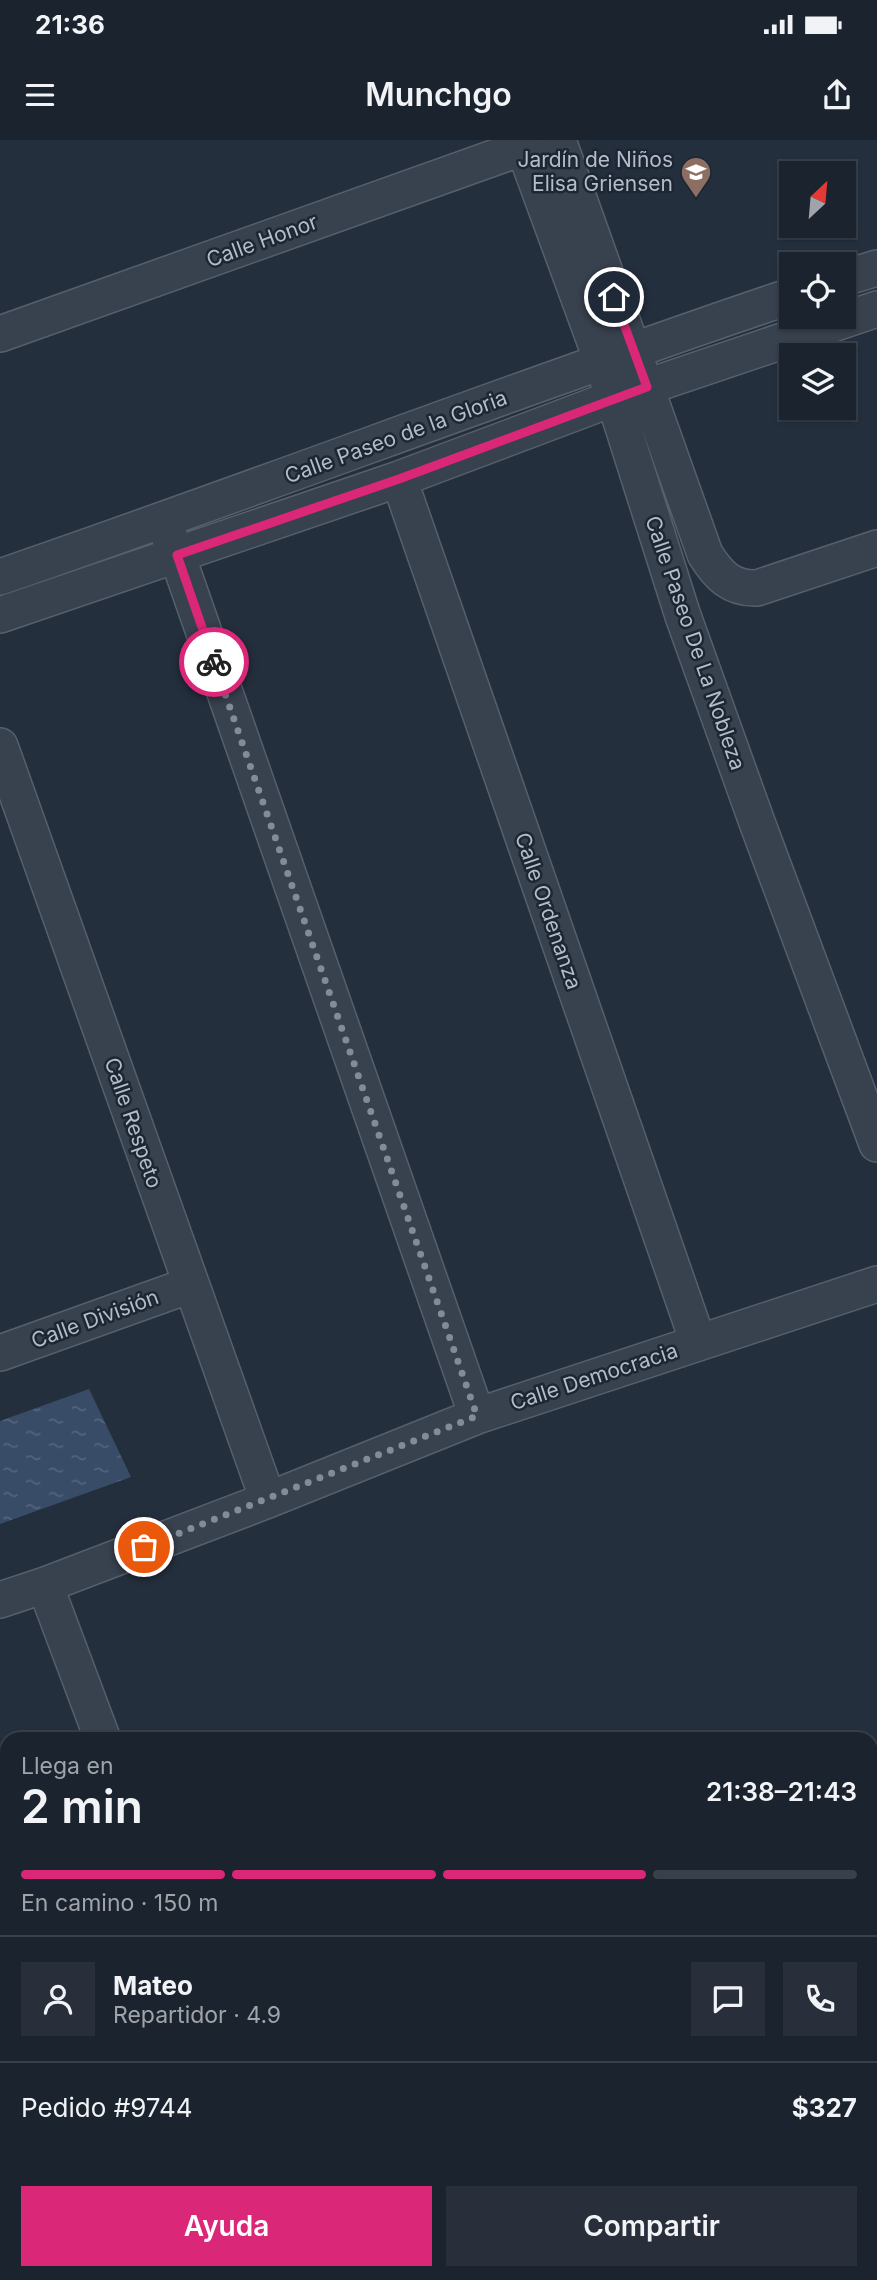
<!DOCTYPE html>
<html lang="es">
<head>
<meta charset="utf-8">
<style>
  :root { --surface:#1b232e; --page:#282f3a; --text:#f1f3f6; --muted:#a0a4aa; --line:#39404a; --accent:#db2777 }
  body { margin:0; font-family:Inter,sans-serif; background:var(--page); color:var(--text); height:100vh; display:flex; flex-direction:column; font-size:26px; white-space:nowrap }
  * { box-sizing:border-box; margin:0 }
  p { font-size:23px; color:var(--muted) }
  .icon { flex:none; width:38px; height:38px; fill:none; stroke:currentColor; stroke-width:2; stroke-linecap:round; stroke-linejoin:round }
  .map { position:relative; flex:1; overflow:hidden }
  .panel { position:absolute; left:0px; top:1592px; width:878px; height:548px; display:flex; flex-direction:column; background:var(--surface); border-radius:21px 21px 0 0; box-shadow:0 2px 5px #0004,0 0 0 2px var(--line) }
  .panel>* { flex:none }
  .needle { width:46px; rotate:26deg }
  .fabs { position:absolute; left:779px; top:21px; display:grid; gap:14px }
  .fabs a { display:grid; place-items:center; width:77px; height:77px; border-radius:0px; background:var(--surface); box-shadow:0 2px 5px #0004,0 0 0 2px var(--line); font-size:35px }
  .pin { position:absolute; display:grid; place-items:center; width:60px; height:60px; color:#fff; margin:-30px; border:4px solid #fff; border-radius:50%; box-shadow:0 2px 7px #0007 }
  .courier { position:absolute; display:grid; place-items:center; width:70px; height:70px; margin:-35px; border:5px solid #db2777; border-radius:50%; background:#fff; color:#222; box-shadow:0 2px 9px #0007 }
  .overview em { font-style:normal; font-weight:600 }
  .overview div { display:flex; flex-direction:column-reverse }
  .overview { display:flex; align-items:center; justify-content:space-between; height:119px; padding:0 21px }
  h1 { font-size:46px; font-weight:600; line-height:52px }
  .bar { display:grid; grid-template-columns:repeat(4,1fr); gap:10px 7px; align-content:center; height:84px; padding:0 21px }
  .bar i { height:9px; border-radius:5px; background:var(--line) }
  .bar .active { background:var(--accent) }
  .bar p { grid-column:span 4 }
  .line { display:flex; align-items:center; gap:18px; padding:0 21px; border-top:2px solid var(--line) }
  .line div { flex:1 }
  .round { display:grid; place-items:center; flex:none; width:74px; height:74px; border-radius:0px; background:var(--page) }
  .action { display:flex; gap:14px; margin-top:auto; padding:14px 21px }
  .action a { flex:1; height:80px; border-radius:0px; background:var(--accent); color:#fff; font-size:28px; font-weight:600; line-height:80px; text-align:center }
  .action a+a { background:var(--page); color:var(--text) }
  .status { display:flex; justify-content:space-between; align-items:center; height:49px; padding:0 35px; background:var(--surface); direction:ltr }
  .status svg { height:19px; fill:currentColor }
  header { display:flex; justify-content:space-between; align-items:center; height:91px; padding:0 21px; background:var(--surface); font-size:32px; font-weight:600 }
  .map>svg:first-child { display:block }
</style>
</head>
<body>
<div class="status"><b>21:36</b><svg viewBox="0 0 49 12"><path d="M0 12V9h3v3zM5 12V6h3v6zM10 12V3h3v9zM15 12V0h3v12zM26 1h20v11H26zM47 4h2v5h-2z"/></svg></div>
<header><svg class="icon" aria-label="menu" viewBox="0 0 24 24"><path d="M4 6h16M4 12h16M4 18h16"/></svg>Munchgo<svg class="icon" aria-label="share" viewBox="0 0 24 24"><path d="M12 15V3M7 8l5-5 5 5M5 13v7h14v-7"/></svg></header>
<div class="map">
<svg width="877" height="2140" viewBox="0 0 877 2140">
  <defs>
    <pattern id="water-ripples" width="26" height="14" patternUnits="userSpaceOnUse" patternTransform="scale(1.75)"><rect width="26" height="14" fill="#394c67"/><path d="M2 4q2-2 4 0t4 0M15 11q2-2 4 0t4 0" fill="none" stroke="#53647b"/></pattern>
    <pattern id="building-hatch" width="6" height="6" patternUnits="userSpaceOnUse" patternTransform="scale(1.75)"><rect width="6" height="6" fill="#455162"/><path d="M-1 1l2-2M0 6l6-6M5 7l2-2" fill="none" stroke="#5d6877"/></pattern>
  </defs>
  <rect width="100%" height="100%" fill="#242f3e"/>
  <path fill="url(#water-ripples)" d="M89 1249 131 1337 0 1384V1281Z"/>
  <path fill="url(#building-hatch)" d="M872 2018 877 2036 872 2038Z
    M877 2044V2109L872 2111V2046Z
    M877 2119V2140H874L872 2121Z
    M423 2133H463L464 2135 459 2137 460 2140H423L421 2134Z
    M837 2133H846L849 2140H820Z
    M623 2134 625 2140H609Z"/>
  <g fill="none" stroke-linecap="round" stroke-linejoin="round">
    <g stroke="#565f6c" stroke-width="38">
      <path id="minor" d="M521 0 602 221 683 476 758 685 877 1004
        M558 0 705 414C718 435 731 449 757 448L877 408
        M844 138 877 128
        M0 194 524 7
        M399 339 698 1202
        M163 381 177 415 477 1276
        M0 437C265 346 526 245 791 156
        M0 475 399 339 614 258 877 169
        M0 606 268 1360
        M0 1213 190 1145
        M45 1445 103 1600
        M0 1460 45 1445 268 1360 477 1276 877 1144
        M872 1932 877 1930
        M0 1980 7 1999
        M56 2133 59 2140
        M528 2133 531 2140
        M744 2133 747 2140
        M175 2140 195 2133
        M281 2140 299 2133"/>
    </g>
    <use href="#minor" stroke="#38414e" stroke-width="35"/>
  </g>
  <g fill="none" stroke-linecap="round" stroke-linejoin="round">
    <path stroke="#828b98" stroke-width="7" stroke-dasharray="0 12.6" d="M144 1407 477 1276 214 522"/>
    <path stroke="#db2777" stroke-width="9" d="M214 522 177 415 399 339 647 247 614 157"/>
  </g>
  <defs>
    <g id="school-pin" transform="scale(1.575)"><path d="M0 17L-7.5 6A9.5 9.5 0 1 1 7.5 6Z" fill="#8d6e63" stroke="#1d2633"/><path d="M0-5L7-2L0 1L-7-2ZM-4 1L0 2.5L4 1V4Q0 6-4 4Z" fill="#fff"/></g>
  </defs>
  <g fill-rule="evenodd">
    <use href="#school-pin" x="696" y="32"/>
  </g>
  <g text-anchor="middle" stroke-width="5" stroke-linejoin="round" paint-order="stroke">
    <g font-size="21" fill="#b4bcc9" stroke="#1d2633" text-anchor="end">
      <text x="673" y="27">Jardín de Niños<tspan x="673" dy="24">Elisa Griensen</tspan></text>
    </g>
    <g font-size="21" fill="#b4bcc9" stroke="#1d2633">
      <text transform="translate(262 101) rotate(-20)" y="7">Calle Honor</text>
      <text transform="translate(396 297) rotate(-20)" y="7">Calle Paseo de la Gloria</text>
      <text transform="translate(695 503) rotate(71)" y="7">Calle Paseo De La Nobleza</text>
      <text transform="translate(548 771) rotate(71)" y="7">Calle Ordenanza</text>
      <text transform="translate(133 983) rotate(71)" y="7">Calle Respeto</text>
      <text transform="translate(95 1179) rotate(-20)" y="7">Calle División</text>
      <text transform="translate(594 1237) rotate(-18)" y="7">Calle Democracia</text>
    </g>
  </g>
</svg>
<div class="fabs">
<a><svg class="needle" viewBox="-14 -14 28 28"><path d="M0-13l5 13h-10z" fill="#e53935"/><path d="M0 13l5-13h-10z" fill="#a0a4aa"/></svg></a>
<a><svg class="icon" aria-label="locate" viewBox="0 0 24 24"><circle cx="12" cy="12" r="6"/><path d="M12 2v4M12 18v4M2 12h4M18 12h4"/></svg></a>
<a><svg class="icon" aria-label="layers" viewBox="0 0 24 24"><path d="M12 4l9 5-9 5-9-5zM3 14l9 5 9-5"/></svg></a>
</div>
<div class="pin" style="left:144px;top:1407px;background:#ea580c"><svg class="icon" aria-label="bag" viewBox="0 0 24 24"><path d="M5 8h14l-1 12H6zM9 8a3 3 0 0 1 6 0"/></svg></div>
<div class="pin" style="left:614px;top:157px;background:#1f2937"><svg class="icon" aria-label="home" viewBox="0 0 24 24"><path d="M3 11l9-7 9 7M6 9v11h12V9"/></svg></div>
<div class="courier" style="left:214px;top:522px"><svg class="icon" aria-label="bike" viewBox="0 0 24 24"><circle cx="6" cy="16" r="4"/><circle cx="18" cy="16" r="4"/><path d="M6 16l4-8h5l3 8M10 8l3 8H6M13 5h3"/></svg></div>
<section class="panel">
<div class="overview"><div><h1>2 min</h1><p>Llega en</p></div><em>21:38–21:43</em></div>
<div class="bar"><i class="active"></i><i class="active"></i><i class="active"></i><i></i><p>En camino · 150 m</p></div>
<div class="line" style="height:126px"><a class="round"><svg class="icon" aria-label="person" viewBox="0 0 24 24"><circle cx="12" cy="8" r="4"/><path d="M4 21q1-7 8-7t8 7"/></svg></a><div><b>Mateo</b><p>Repartidor · 4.9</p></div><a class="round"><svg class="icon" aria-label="chat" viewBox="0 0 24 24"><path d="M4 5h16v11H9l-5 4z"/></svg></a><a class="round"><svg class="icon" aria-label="phone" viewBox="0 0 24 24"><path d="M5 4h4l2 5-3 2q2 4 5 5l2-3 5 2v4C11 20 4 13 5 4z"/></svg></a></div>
<div class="line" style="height:91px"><div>Pedido #9744</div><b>$327</b></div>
<div class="action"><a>Ayuda</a><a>Compartir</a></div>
</section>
</div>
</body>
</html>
